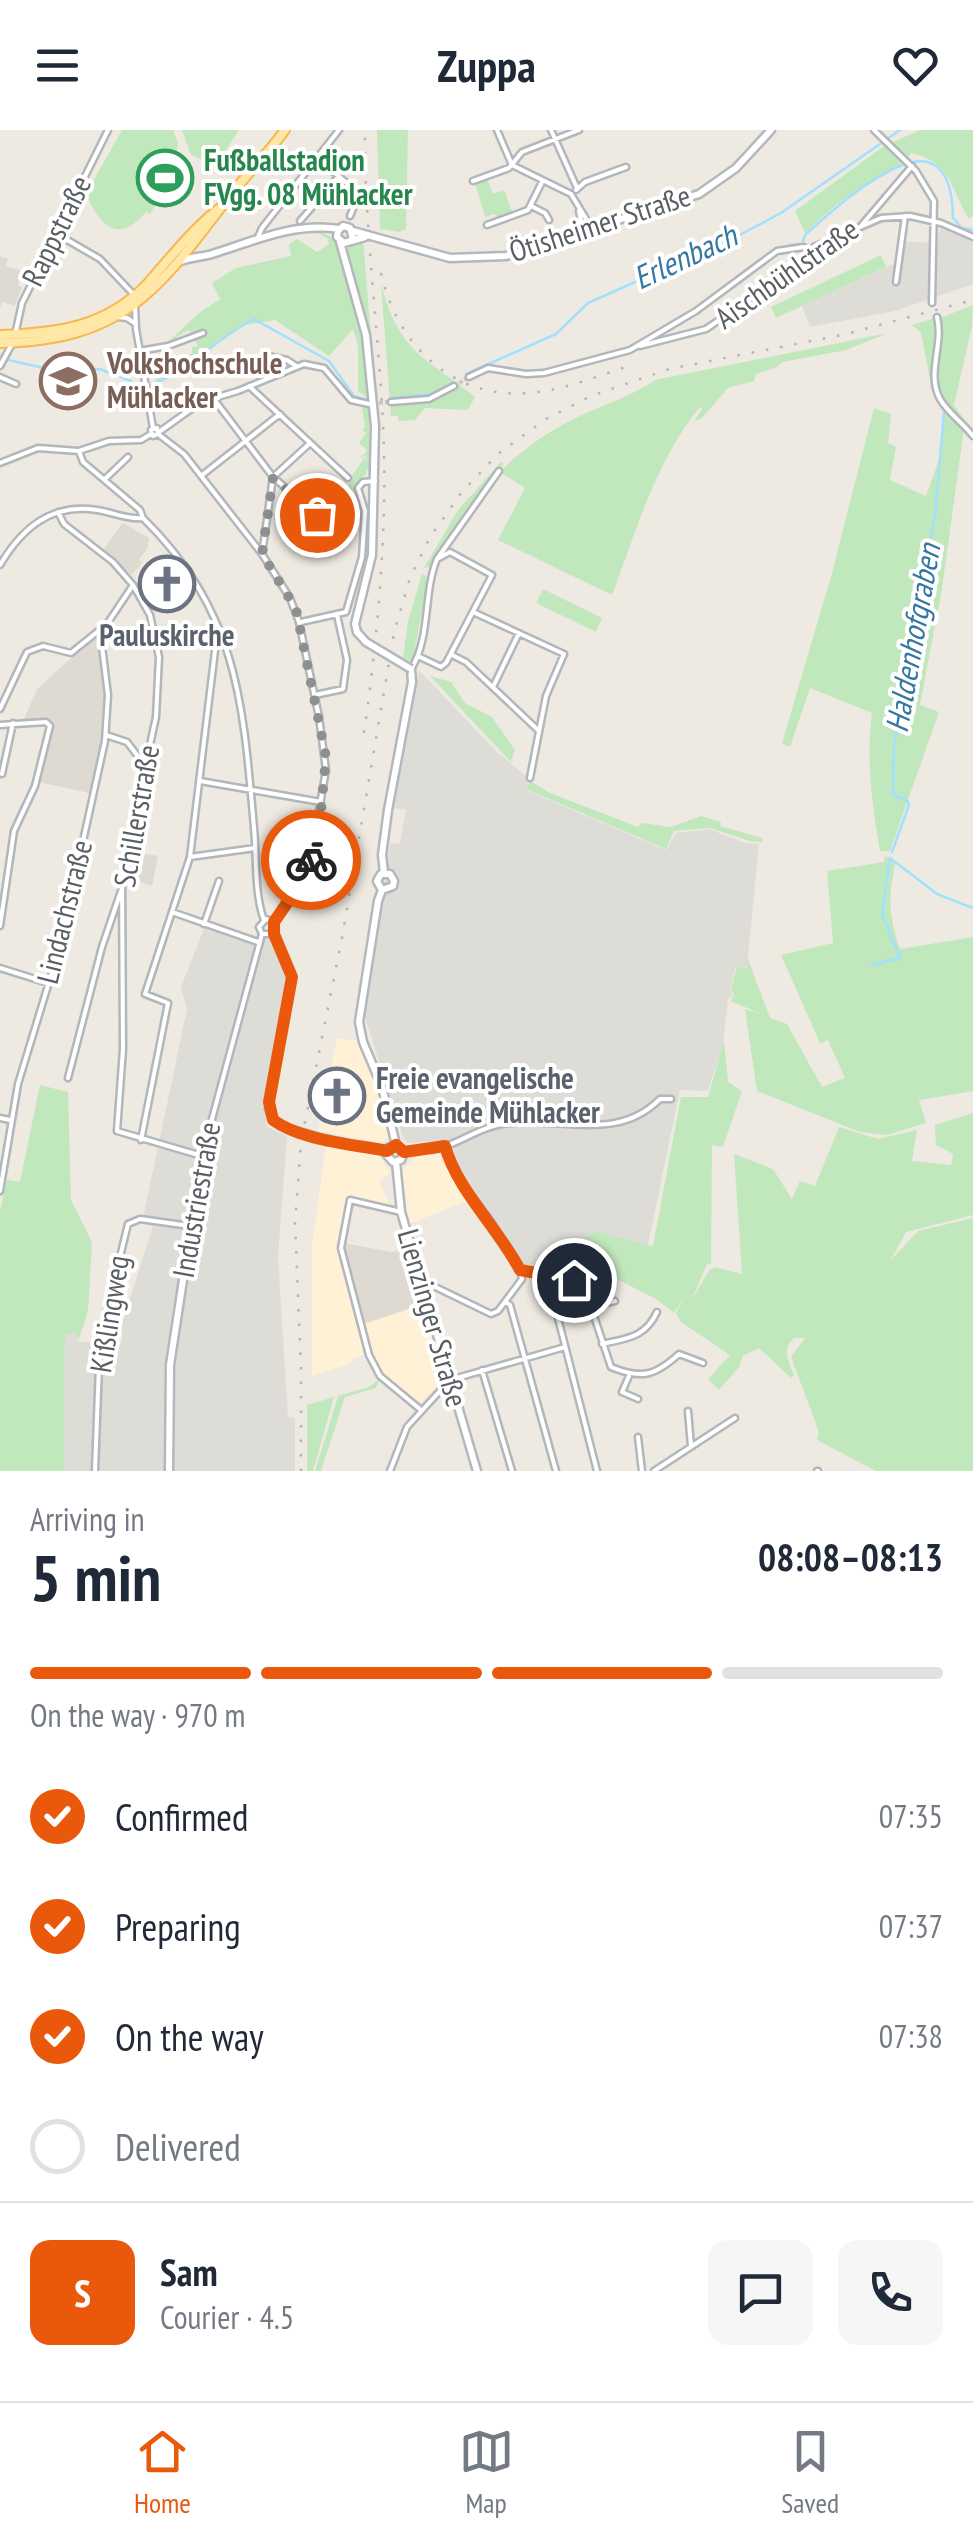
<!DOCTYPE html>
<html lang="en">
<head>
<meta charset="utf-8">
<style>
  :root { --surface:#fff; --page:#f6f6f7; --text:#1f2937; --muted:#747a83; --line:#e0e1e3; --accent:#ea580c }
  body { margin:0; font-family:"PT Sans Narrow",sans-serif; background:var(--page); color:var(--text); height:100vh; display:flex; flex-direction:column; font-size:38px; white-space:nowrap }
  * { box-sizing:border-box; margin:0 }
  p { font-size:32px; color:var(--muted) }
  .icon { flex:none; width:55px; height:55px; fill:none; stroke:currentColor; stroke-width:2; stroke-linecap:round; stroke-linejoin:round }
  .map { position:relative; height:1341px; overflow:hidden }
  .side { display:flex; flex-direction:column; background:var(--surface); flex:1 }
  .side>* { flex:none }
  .pin { position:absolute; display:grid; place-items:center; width:85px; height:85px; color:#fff; margin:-42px; border:5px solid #fff; border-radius:50%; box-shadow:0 2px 10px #0007 }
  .courier { position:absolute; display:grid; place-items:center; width:100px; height:100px; margin:-50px; border:8px solid #ea580c; border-radius:50%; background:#fff; color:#222; box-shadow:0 2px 12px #0007 }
  .overview em { font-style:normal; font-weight:700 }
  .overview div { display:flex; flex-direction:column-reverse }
  .overview { display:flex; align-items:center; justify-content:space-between; height:170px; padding:0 30px }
  h1 { font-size:65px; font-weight:700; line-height:75px }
  .bar { display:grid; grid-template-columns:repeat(4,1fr); gap:15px 10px; align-content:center; height:120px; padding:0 30px }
  .bar i { height:12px; border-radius:8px; background:var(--line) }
  .bar .active { background:var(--accent) }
  .bar p { grid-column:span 4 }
  .line { display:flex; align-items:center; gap:25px; padding:0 30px; border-top:2px solid var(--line) }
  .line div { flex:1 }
  .round { display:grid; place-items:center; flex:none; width:105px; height:105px; border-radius:20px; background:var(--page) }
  ol { padding:0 30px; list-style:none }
  li { display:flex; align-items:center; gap:30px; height:110px }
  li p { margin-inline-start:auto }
  li .icon { padding:10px; border-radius:50%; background:var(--accent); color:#fff; stroke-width:4 }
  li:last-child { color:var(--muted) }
  li i { width:55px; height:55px; border:5px solid var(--line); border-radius:50% }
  header { display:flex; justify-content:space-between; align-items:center; height:130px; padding:0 30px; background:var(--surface); font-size:45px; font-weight:700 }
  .tabs { display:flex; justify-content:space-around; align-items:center; height:140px; border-top:2px solid var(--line); background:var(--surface); font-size:28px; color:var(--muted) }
  .tabs a { display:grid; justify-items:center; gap:5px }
  .tabs .active { color:var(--accent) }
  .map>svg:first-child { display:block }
</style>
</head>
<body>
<header><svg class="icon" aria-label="menu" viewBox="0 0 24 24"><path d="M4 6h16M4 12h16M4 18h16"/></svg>Zuppa<svg class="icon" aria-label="heart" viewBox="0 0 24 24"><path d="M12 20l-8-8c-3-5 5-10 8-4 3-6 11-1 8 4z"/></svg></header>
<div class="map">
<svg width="973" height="1341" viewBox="0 0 973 1341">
  <rect width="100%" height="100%" fill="#eeeae2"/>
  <path fill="#fff1d6" d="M337 908 358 911 379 964 389 1004 383 1013 318 1001Z
    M326 1015 378 1024 391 1043 379 1051 389 1073 387 1078 347 1066 338 1109 344 1141 366 1223 352 1229 350 1234 312 1246V1116Z
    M440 1024 469 1070 409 1094 402 1040 417 1026Z
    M424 1174 445 1249 420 1273 380 1242 363 1194Z"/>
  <path fill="#dedcd7" d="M941 96 973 110V154L895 181 810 197 802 176 898 132 902 111 936 113Z
    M419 540 494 619 529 649 526 660 666 720 676 703 709 699 745 713 759 714 747 837 736 836 730 859 733 866 728 869 723 915 708 961 680 960 648 1115 595 1101 565 1120 567 1146 522 1137 504 1104 456 1038 450 1010 408 1013 403 1007 365 887 389 720 391 713 400 714 406 680 394 678Z
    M207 791 254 809H273L290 848 264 966 267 997 287 1006 278 1127 288 1287 295 1288V1341H64L65 1203H76L77 1212 122 1213V1194L153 1096 142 1093 187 879 181 857Z"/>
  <path fill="#ded9d1" d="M0 126 8 129 6 136 23 141 18 155 22 157 15 176 3 172 0 178Z
    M123 393 149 408 148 418 139 429 142 432 132 445 103 420Z
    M97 505 105 571 101 611 90 663 38 652 53 595 49 590 24 589 37 559Z
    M140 723 158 726 152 756 130 748 135 725Z
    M344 1113 391 1122 407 1118 424 1174 363 1194Z"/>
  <path fill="#c1e7bd" d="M122 0H173L178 13 176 29 180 33 150 84 146 82C116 118 98 91 86 64Z
    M182 0H239L216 35 191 25Z
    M377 0H408L406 99 399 102 380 99Z
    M920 0H973V86L969 89C951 59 951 32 911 23 897 41 863 56 843 70 829 80 818 92 805 103L795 81 884 16Z
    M487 48 493 64 504 60 513 84 500 89 494 84 485 87 475 53Z
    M313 100 330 106 337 117 361 207 369 269 358 261V216L353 199 329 226 275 190 245 195 156 254 155 250 192 223V217L198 216 189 200 168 212 199 183 220 169 212 153 236 138 291 126 289 114 297 109 317 122 329 114 328 109Z
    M357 110H363L372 219 348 129V119Z
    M881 125 886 137 776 188 771 177Z
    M381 154C400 225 425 226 475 267L468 280 425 278 415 290 398 291V286H391Z
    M973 175 972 196 954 275 970 298C961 289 949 279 942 268 928 245 944 213 940 188Z
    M935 188 938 210 932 260 921 203 912 195Z
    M888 203 846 220 783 232 777 237 756 244 754 251 728 258 701 289 694 291 702 279 700 277C656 330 636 402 612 465L498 410 525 358 500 342C525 316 558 295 591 281 614 271 635 264 655 250Z
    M369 275V340L366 339 367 344C356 350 357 364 347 369L349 350 365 327 367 336 366 325 360 329 367 320 359 313 366 303 362 300 365 296 362 279Z
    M874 278 891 284 888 313 896 317 890 350 926 366 941 324 945 279 964 298 942 459 920 575 939 582 890 721H880C872 674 866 631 872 583L810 558 790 617 782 613 832 443Z
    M501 332 504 334 440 418 430 437 424 438 458 380Z
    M422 444 426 446 427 453 413 529 410 531 403 528 408 491Z
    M543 459 602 488 596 502 536 473Z
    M430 546 451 552 465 573 492 587 515 620 511 632Z
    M530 651 550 663 638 697 641 693 671 697 701 686 721 692 720 696 762 708 763 712 750 711 710 698 674 701 666 719 526 659Z
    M885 726 896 731C888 767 888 784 900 819L973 807V961L919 970 926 993 887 1005 860 1002 757 961 745 879 762 884 730 871 734 866 731 858 737 836 747 838V827L770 888 787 894 822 957 845 948 828 910 820 913 781 825 833 813 827 741 884 732Z
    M724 911 728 952 742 961 723 1017 712 1015 711 1134H707L691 1171 708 1142 714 1137 742 1144 734 1024 773 1039 792 1069 800 1051 815 1056 839 997 878 1009 917 1000 912 1031 951 1035 953 1024 936 1015 935 995 973 983V1085L906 1102 890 1131 918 1101 973 1088V1341H876L817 1310 819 1302 791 1227 805 1208H794C782 1219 788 1231 794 1244L791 1248 759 1218 743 1226 739 1237 719 1260 708 1249 730 1225 681 1192 676 1183 684 1168 674 1183 656 1169 613 1147H605L612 1140 588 1147 567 1146 565 1120 595 1101 653 1116 681 967H708Z
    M40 955 68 962 71 1070 92 1112 88 1181 78 1212 76 1203 65 1204 64 1341H0V1081L7 1050 20 1052Z
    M380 1249 376 1258 345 1267 321 1341H315L338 1266 369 1257Z
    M334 1267 313 1341H307V1275Z"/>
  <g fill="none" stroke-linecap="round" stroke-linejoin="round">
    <path stroke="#a1e0ff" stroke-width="2.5" d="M912 32C947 25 953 63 953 88L962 98 973 100
      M803 111 805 105C835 78 866 50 904 34
      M790 115 800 114
      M8 230 53 240 100 239 131 251
      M466 244 556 204 588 173 734 108 781 83 900 0
      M151 255C189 241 218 207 254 189L329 231 354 266 367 270
      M390 268 433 264 446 257
      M892 722 909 675 907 670 893 665 894 617 935 385 944 282
      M871 835 900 828 882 784 890 728 937 764 973 778"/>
    <path stroke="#c9c7c2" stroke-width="4" stroke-dasharray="4 2" stroke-linecap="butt" d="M454 256 469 247
      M373 273 391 272"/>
    <g stroke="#b3b6ba" stroke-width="9">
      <path id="street" d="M497 0 512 35 571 64 591 97
        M551 0 577 58
        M874 0 916 41 934 71 932 173
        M317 28 356 61 357 69 350 86
        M473 51 509 38 522 22 579 0
        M576 60 585 52 626 37
        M531 76 545 83 549 90
        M579 81 583 100
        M300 91 339 46
        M487 95 528 80 542 52
        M861 96 912 36
        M57 104 100 129 135 166
        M258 107 262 98 339 0
        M896 152 905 86
        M135 175 136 199 153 298
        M118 187 127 188 136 194
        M937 187C944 215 926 243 940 269 948 283 963 293 973 306
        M15 205 22 173 108 0
        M640 216 706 199 801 134 814 117 881 88 910 86 941 93 973 107
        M139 221 168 216 203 203
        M268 226 287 230 296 236
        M0 236 12 214
        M0 247 16 254
        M469 247 488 238 526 244 544 243 630 220 696 181 777 121 804 117 810 121
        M249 256 348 348
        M213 268 273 347 339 404
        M391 272 429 269 454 256
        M159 302 201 272 238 261 304 234 324 238 351 270 369 274
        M158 304 157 298 151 300 153 306 158 304 184 324 262 424 290 468 299 492 319 587 326 640 309 738 274 792
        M79 321 83 332 140 380 143 388C238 482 243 572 254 698 257 727 254 763 264 790
        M0 333 38 318 79 321 109 311 141 310 151 304
        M201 346 280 284
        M105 349 128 327
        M58 382 64 394 113 432 133 455 150 485 159 527 156 587 122 744 123 919 117 1001 202 1026 262 804 259 797 266 789 274 792 273 804H262
        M262 424 273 347 308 315
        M0 435C22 398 51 373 97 380 112 382 128 390 143 388
        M473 482 564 524 546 566 530 648
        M301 492 346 482 362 427 365 381 358 358 363 352 375 351
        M452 525 466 532 538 600
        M418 526 441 537 446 533 492 445 450 422 437 429
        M411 539C431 508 423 463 437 429L499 341
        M493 557 519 503
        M315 565 343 559 347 530 337 485
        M0 579 27 522 43 516 71 523 107 494 133 455
        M0 595 46 592 50 596 35 656 14 701 0 796
        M106 605 127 612 144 634
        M2 644 13 593
        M200 651 321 672
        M190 727 218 496
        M172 782 258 812
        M204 794 219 751
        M273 804 292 847 268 979 273 990 286 997
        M0 838 48 853
        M68 948 102 817 121 761
        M0 988 10 990
        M324 1008 387 1021
        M141 1010 168 873 145 864 190 727 255 718
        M445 1016 456 1045 492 1093 520 1140
        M404 1022C417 1020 430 1020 443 1017 463 1011 481 997 502 994 559 985 615 1014 660 969H671
        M0 1061 18 954 60 816 105 611 108 565 100 500
        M401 1082 350 1070 341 1118 369 1225 380 1246 421 1280
        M520 1140 583 1153 611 1237C642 1250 656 1245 679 1224L703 1233
        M547 1145 597 1341
        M421 1150 491 1184 498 1181 522 1149 520 1140
        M506 1172 510 1175 556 1341
        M591 1176 615 1171
        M602 1214C627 1208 645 1208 657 1182
        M482 1240 512 1341
        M629 1246 622 1262 638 1269
        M688 1281 691 1316
        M638 1307 642 1341
        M95 1341 100 1209 128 1094 140 1089 190 1096
        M390 1341 407 1297 450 1250 565 1217
        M654 1341 735 1288
        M817 1341H818"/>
    </g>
    <g stroke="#b4b8bd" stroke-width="11">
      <path id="secondary" d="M353 101 450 128 506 126 699 64 736 38 771 0
        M353 109 350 98 343 96 338 101 337 107 344 113 365 107
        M340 112 366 205 375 296 372 425 355 494 357 502
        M181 131C191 127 202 127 212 124 254 111 294 92 339 99
        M384 743 382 725 388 680 412 552 411 539
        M382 760 393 756 394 751 390 744H381L377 751 382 760 378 771 359 892 363 912 382 957 396 1015 404 1022 401 1030 393 1032 386 1024 388 1018 396 1015
        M396 1032 401 1082 477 1341
        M169 1341 170 1235 202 1026"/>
    </g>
    <g stroke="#f8b751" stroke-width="12">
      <path id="primary" d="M0 205C57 203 107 197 148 153 170 128 191 101 217 80
        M0 213C122 210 156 163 225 72 244 47 266 26 285 0"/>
    </g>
    <use href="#street" stroke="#fff" stroke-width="4"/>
    <use href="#secondary" stroke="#fff" stroke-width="6"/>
    <use href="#primary" stroke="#ffe7a6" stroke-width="8"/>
    <path stroke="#b3b4b5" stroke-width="2.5" stroke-dasharray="2.5 12" stroke-linecap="butt" d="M381 143C396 214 453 270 529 263 565 260 600 245 635 234
      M364 603C377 511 386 414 384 321 381 213 364 107 365 0
      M301 1341V1238L295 1093 301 1012 342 808 394 503 410 448 430 407 462 362 499 323 546 289 591 266 669 239 842 205 973 170"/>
    <g stroke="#b3b6ba" stroke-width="9" stroke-linecap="butt">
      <path id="street-bridge" d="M286 997 324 1008"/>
    </g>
    <g stroke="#b4b8bd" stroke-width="11" stroke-linecap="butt">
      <path id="secondary-bridge" d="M357 502 366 512 411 539"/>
    </g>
    <use href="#street-bridge" stroke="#fff" stroke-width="4"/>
    <use href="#secondary-bridge" stroke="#fff" stroke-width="6"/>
  </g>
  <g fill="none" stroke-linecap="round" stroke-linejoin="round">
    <path stroke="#8e9090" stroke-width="10" stroke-dasharray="0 18" d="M311 730 321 680 326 627 296 479 262 424 273 348 317 385"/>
    <path stroke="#ea580c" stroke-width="12" d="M311 730 307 744 274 792V804L292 847 269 972 273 990C302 1011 352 1014 387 1021L396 1015 404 1022 445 1016C457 1060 498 1098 520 1140L574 1150"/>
  </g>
  <defs>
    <g id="stadium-ring" transform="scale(2.875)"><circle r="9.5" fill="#fff" stroke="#2e9e5b" stroke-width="1.5"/><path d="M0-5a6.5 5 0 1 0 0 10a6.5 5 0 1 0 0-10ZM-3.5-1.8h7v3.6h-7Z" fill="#2e9e5b"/></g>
    <g id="university-ring" transform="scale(2.875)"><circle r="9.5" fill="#fff" stroke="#8d6e63" stroke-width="1.5"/><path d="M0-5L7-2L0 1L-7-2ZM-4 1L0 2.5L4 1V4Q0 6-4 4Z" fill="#8d6e63"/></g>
    <g id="church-ring" transform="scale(2.875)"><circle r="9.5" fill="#fff" stroke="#6b7280" stroke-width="1.5"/><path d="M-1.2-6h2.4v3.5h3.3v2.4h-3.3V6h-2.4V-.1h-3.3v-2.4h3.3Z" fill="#6b7280"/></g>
  </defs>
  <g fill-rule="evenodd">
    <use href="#stadium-ring" x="165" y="48"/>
    <use href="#university-ring" x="68" y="251"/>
    <use href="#church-ring" x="167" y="454"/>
    <use href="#church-ring" x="337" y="966"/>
  </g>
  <g text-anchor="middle" stroke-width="8" stroke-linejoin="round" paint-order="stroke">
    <g font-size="30" font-weight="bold" fill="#27864d" stroke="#fff" text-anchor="start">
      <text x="204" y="41">Fußballstadion<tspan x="204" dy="34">FVgg. 08 Mühlacker</tspan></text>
    </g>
    <g font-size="30" fill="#5a5f64" stroke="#fff">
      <text transform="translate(600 94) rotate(-18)" y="10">Ötisheimer Straße</text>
      <text transform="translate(57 101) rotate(-64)" y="10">Rappstraße</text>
      <text transform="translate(787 144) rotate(-35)" y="10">Aischbühlstraße</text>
      <text transform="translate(137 686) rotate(-80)" y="10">Schillerstraße</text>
      <text transform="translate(65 782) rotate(-76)" y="10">Lindachstraße</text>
      <text transform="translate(197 1070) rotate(-80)" y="10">Industriestraße</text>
      <text transform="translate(110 1184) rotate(-81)" y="10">Kißlingweg</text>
      <text transform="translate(432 1188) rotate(74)" y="10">Lienzinger Straße</text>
    </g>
    <g font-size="30" font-weight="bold" fill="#785e54" stroke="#fff" text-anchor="start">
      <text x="107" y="244">Volkshochschule<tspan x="107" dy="34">Mühlacker</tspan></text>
    </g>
    <g font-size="30" font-weight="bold" fill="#5b616d" stroke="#fff">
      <text x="167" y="516">Pauluskirche</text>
      <text x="376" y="959" text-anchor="start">Freie evangelische<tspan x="376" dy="34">Gemeinde Mühlacker</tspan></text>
    </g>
    <g font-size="32" font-style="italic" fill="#3577a3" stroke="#fff">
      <text transform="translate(685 127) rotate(-25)" y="11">Erlenbach</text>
      <text transform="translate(913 508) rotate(-80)" y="11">Haldenhofgraben</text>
    </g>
  </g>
</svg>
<div class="pin" style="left:317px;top:385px;background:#ea580c"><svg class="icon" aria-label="bag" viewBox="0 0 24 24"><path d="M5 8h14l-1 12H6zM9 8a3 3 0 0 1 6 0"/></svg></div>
<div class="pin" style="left:574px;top:1150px;background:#1f2937"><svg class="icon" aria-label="home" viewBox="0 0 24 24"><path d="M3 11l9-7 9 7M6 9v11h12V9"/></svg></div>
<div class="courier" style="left:311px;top:730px"><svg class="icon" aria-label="bike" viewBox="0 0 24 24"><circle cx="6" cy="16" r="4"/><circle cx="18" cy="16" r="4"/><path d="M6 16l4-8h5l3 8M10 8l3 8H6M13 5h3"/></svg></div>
</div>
<section class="side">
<div class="overview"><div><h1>5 min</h1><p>Arriving in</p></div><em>08:08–08:13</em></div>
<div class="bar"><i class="active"></i><i class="active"></i><i class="active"></i><i></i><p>On the way · 970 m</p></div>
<ol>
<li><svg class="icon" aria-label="check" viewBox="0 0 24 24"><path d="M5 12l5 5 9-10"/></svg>Confirmed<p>07:35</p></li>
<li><svg class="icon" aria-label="check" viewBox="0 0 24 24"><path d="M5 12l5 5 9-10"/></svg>Preparing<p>07:37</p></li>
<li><svg class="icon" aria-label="check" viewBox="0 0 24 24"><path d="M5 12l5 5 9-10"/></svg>On the way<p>07:38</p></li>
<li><i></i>Delivered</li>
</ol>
<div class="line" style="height:180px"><b class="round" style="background:var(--accent);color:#fff">S</b><div><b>Sam</b><p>Courier · 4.5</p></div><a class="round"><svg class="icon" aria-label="chat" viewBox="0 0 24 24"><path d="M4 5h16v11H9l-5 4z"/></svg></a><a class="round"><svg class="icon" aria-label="phone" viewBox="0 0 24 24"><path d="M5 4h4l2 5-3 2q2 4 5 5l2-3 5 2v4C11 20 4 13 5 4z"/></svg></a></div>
</section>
<nav class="tabs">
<a class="active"><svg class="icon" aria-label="home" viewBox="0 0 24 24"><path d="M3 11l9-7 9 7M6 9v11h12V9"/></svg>Home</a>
<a><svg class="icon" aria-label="map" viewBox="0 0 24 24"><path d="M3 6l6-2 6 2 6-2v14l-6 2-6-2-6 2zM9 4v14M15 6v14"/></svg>Map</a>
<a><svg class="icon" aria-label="saved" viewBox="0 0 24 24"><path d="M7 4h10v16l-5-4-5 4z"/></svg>Saved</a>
</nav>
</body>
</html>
